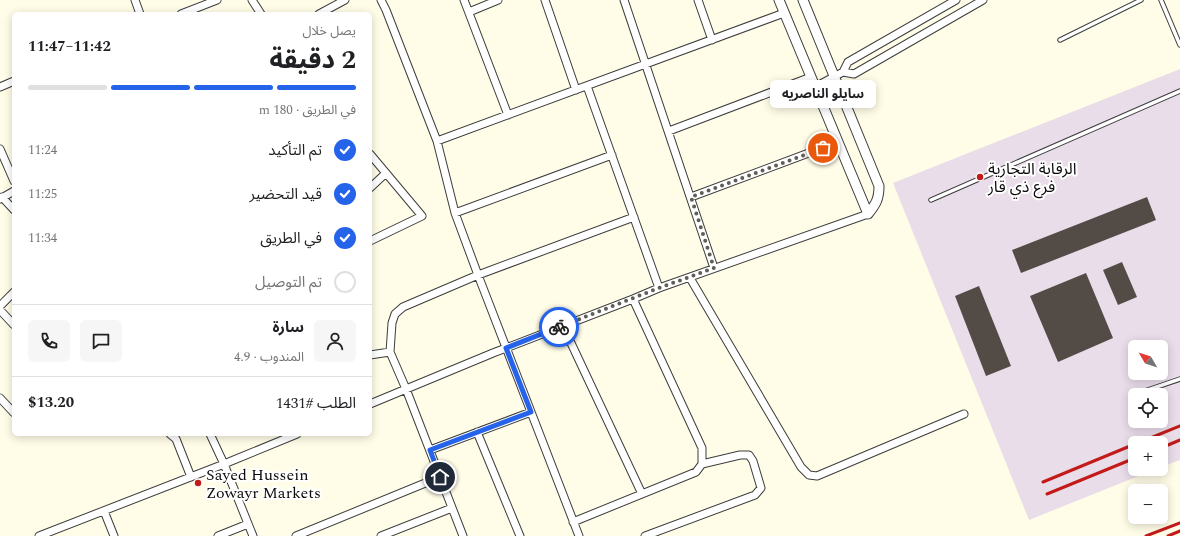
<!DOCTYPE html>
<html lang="ar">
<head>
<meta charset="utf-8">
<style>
  :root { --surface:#fff; --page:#f6f6f6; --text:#202124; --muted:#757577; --line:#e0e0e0; --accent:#2563eb }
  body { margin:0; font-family:Spectral,"Noto Sans Arabic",serif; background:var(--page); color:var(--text); direction:rtl; height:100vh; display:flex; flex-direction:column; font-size:15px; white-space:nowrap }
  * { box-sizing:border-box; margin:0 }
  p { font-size:13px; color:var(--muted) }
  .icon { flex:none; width:22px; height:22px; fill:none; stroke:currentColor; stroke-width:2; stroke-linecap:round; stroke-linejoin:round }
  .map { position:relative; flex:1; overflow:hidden; direction:ltr }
  .details { position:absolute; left:12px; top:12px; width:360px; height:424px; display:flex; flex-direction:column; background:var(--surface); border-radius:6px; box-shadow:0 2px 10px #0003; direction:rtl }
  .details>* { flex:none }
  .needle { width:26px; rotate:309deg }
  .fabs { position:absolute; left:1128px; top:340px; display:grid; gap:8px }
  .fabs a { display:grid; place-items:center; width:40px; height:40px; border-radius:6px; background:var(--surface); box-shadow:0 2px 10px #0003; font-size:20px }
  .pin { position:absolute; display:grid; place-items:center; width:34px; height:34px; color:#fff; margin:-17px; border:2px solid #fff; border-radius:50%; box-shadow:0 1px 4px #0007 }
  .courier { position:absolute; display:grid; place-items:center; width:40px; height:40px; margin:-20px; border:3px solid #2563eb; border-radius:50%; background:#fff; color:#222; box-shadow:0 1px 5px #0007 }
  .bubble { position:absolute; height:28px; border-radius:6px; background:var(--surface); box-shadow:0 2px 10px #0003; font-size:13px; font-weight:700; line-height:28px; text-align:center; direction:rtl }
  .overview em { font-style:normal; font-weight:700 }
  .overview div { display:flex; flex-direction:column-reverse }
  .overview { display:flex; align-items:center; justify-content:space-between; height:68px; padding:0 16px }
  h1 { font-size:26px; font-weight:700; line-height:30px }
  .bar { display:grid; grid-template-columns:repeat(4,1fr); gap:6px 4px; align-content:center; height:48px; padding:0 16px }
  .bar i { height:5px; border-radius:3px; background:var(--line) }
  .bar .active { background:var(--accent) }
  .bar p { grid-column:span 4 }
  .line { display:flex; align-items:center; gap:10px; padding:0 16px; border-top:1px solid var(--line) }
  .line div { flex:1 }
  .round { display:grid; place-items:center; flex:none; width:42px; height:42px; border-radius:6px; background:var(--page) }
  ol { padding:0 16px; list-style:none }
  li { display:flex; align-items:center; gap:12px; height:44px }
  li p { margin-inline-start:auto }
  li .icon { padding:4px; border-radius:50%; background:var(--accent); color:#fff; stroke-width:4 }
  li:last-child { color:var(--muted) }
  li i { width:22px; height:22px; border:2px solid var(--line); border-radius:50% }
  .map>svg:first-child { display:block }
</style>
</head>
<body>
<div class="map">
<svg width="1180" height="536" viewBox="0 0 1180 536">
  <rect width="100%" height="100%" fill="#fffce7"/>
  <path fill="#eaddea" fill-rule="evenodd" d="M1180 69V460L1161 467V443H1135V469H1156L1029 520 893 183ZM1135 347H1161V373H1135ZM1135 395H1161V421H1135Z"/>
  <path fill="#534c46" d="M1147 197 1156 220 1021 273 1012 250Z
    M1122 262 1137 297 1118 305 1103 270Z
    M1086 273 1113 338 1058 362 1030 296Z
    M979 286 1011 366 986 376 955 296Z"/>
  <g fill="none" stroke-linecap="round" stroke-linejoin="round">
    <g stroke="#3d3d3d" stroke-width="5.5">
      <path id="service" d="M1161 0 1180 45
        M1060 40 1141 0
        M931 200 1180 91
        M1139 393 1180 379"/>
    </g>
    <g stroke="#3d3d3d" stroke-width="9">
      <path id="minor" d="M135 0 140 14
        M252 0 261 14
        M381 0 386 10 437 141 455 213 478 275 634 217
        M464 0 508 115
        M545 0 576 90
        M624 0 714 268
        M698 0 712 40
        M469 12 498 0
        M181 14 217 0
        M319 14 345 0
        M843 72 854 74 983 0
        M587 86 659 288
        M0 87 14 81
        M815 87 843 72 848 62 956 0
        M669 131 811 77
        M437 141 784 13
        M0 149 14 181
        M370 154 422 216 370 241
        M370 188 386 173
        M2 197 14 210
        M691 197 838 142
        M0 199 14 191
        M455 213 612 155
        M690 278 801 467 809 475 817 476 964 414
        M0 306 14 292
        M0 310 14 325
        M563 326 642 494
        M370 355 390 352
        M0 398 14 413
        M370 404 493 353 633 299 659 288 868 214
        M477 432 520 536
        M170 434 176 439 191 477
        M210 434 224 464 253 536
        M430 450 531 412
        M104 511 114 536
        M573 522 696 472 702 464V448L633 299
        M39 536 224 464 297 434
        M218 536 248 524
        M296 536 440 477
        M381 536 452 508
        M463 536 406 389 390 352 392 323 395 314 403 307 478 275 579 536
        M645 536 755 495 761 488 753 461 749 455H740L702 464"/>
    </g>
    <g stroke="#3d3d3d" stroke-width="11">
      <path id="tertiary" d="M779 0 868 214C876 204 879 199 879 186L803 0"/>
    </g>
    <use href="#service" stroke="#fff" stroke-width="3.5"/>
    <use href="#minor" stroke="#fff" stroke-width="7"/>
    <use href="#tertiary" stroke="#fff" stroke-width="9"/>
    <path stroke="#c31b19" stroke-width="3" d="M1138 443 1180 426
      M1161 448 1180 440
      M1043 482 1135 444
      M1047 494 1135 458
      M1146 536 1180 523
      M1168 536 1180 531"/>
  </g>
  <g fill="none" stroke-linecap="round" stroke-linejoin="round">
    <path stroke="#605f57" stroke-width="4" stroke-dasharray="0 7.2" d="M559 327 659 288 714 268 691 197 823 148"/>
    <path stroke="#2563eb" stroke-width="5" d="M440 477 430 450 531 412 506 348 559 327"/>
  </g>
  <g fill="#c31b19" stroke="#fff" stroke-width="1.5">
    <circle cx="980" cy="177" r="4"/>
    <circle cx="198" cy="483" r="4"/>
  </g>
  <g text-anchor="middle" stroke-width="4" stroke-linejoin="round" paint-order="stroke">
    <g font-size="16" fill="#0a0a0a" stroke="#fff" text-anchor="start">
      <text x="988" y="174">الرقابة التجارية<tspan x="988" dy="18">فرع ذي قار</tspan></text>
      <text x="206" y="480">Sayed Hussein<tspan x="206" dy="18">Zowayr Markets</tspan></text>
    </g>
  </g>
</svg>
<div class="fabs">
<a><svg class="needle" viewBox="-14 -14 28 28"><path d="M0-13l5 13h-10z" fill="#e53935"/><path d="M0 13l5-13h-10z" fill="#757577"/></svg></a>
<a><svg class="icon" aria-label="locate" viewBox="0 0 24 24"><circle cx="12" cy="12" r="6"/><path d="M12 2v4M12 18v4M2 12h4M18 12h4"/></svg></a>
<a>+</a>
<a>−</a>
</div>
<div class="pin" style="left:823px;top:148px;background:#ea580c"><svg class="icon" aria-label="bag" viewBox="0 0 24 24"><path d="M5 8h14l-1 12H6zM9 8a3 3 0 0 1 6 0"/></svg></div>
<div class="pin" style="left:440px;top:477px;background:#1f2937"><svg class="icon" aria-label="home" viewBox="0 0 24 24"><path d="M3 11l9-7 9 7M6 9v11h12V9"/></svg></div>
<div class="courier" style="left:559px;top:327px"><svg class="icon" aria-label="bike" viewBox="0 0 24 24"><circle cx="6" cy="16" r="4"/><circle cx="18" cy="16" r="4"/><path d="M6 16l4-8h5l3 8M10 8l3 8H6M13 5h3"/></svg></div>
<div class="bubble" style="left:770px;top:80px;width:106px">سايلو الناصريه</div>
<section class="details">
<div class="overview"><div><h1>2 دقيقة</h1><p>يصل خلال</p></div><em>11:42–11:47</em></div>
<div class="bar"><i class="active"></i><i class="active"></i><i class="active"></i><i></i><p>في الطريق · 180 m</p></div>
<ol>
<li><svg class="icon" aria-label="check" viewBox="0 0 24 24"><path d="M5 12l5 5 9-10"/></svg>تم التأكيد<p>11:24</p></li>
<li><svg class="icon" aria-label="check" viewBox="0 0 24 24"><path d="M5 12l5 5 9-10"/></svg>قيد التحضير<p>11:25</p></li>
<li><svg class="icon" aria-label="check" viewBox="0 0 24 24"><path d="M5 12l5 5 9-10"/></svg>في الطريق<p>11:34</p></li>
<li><i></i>تم التوصيل</li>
</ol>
<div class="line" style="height:72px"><a class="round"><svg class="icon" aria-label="person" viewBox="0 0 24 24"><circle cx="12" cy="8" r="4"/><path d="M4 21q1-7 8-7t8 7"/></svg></a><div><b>سارة</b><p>المندوب · 4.9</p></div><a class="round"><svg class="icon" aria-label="chat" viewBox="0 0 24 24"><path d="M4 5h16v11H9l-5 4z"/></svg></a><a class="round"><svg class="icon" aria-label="phone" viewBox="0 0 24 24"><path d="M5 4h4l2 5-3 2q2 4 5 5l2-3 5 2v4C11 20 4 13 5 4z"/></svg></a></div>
<div class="line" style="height:52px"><div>الطلب #1431</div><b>$13.20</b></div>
</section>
</div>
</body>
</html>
